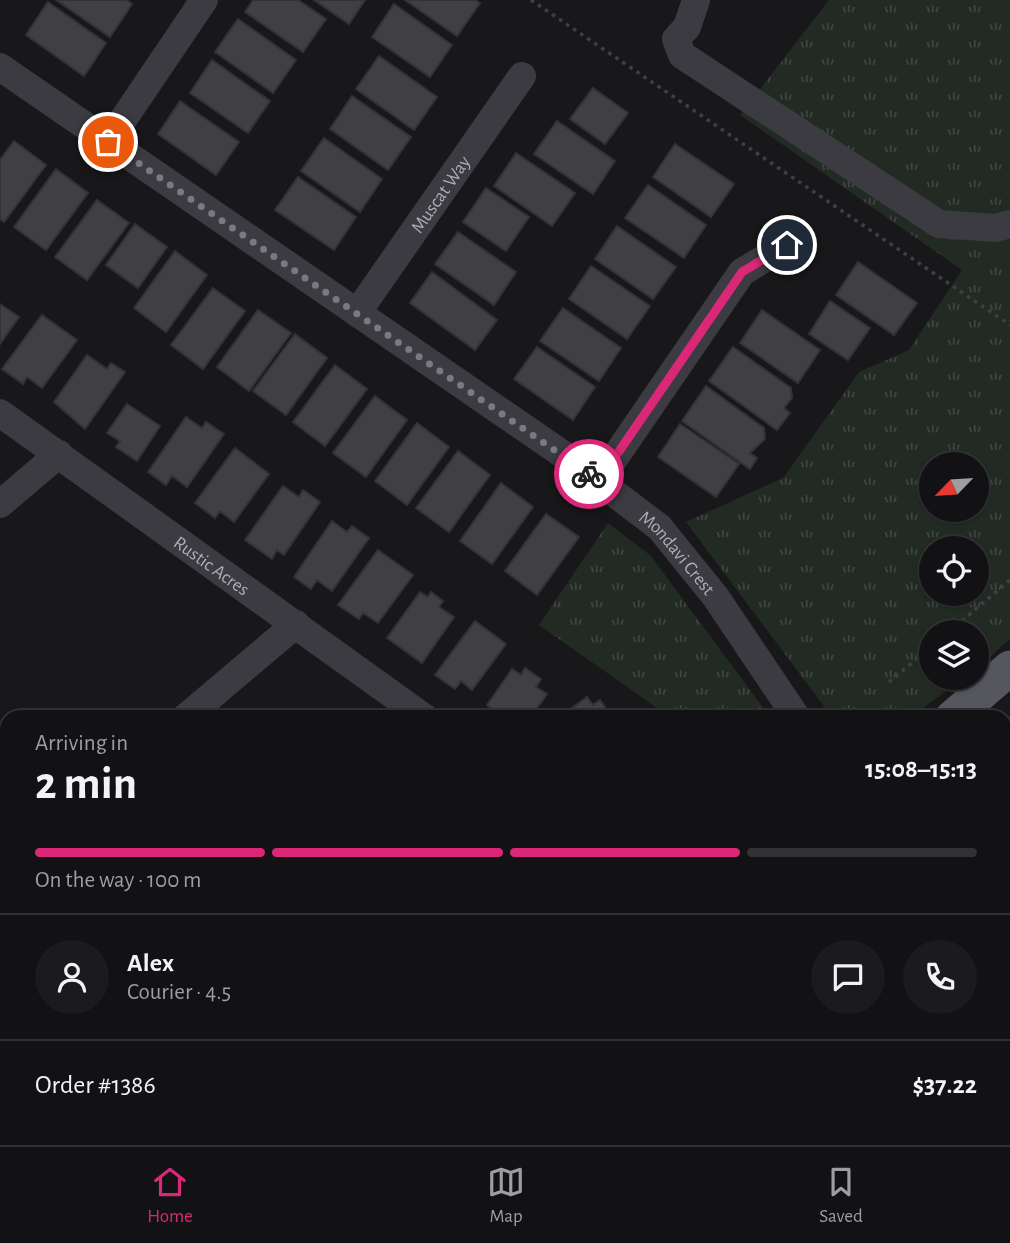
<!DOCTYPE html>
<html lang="en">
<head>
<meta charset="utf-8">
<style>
  :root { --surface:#121214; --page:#1b1b1d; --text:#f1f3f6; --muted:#9c9ea0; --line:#313234; --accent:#db2777 }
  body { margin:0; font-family:"Alegreya Sans",sans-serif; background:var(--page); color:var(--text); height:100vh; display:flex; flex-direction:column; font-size:26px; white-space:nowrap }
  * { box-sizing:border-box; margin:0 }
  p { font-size:23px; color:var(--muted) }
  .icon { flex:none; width:38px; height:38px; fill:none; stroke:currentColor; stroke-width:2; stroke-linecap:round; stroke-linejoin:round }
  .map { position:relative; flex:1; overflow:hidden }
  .side { position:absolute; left:0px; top:710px; width:1012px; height:436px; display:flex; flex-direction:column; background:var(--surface); border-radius:21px 21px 0 0; box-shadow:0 2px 5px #0004,0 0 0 2px var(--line) }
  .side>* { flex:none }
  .needle { width:46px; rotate:245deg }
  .controls { position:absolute; left:919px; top:452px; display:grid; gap:14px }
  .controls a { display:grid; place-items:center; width:70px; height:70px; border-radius:50%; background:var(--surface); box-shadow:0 2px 5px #0004,0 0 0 2px var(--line); font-size:35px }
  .pin { position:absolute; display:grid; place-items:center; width:60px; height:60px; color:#fff; margin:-30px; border:4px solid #fff; border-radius:50%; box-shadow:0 2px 7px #0007 }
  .courier { position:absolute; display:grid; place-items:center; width:70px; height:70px; margin:-35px; border:5px solid #db2777; border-radius:50%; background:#fff; color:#222; box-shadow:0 2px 9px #0007 }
  .headline em { font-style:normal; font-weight:700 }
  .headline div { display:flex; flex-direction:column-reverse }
  .headline { display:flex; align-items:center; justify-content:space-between; height:119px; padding:0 35px }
  h1 { font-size:46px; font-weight:700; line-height:52px }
  .bar { display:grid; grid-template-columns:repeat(4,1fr); gap:10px 7px; align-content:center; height:84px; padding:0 35px }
  .bar i { height:9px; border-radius:5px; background:var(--line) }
  .bar .current { background:var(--accent) }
  .bar p { grid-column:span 4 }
  .line { display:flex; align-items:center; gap:18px; padding:0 35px; border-top:2px solid var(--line) }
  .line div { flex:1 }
  .round { display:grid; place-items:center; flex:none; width:74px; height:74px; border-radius:37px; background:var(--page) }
  .tabs { display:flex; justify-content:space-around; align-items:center; height:98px; border-top:2px solid var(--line); background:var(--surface); font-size:19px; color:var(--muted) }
  .tabs a { display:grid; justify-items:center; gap:4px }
  .tabs .current { color:var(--accent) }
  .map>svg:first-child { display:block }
</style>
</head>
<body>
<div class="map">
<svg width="1010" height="1145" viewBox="0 0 1010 1145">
  <defs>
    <pattern id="grass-tufts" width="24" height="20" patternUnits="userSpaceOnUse" patternTransform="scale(1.75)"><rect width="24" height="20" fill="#222a24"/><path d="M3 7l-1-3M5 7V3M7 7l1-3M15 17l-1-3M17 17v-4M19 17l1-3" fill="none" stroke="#3f4642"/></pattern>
  </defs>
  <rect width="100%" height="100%" fill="#18181a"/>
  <path fill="url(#grass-tufts)" fill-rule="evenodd" d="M829 0H1010V639L977 668 976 632H931V677H966L910 717H832L686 522 783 478 859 372 909 350 962 270 740 115ZM931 464H976V509H931ZM931 548H976V593H931Z
    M608 523 651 556 770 717H670L539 625Z"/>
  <path fill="#404044" stroke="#333236" stroke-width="2" d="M56 0H126L132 4 110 37Z
    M253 0H298L326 19 303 52 245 12Z
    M314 0H365L349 24Z
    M405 0H475L480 3 457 36Z
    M48 2 106 43 84 76 26 35Z
    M394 4 452 45 430 77 372 37Z
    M238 19 296 60 273 93 215 52Z
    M379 56 437 97 414 130 356 89Z
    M212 60 270 101 248 133 190 93Z
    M593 88 628 113 605 144 570 119Z
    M352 96 411 137 388 170 330 129Z
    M180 101 239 142 216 175 158 134Z
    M557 121 615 161 593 194 534 154Z
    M324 138 382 179 360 212 301 171Z
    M14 141 46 165 4 222 0 219V160Z
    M675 144 734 184 711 217 653 177Z
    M516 153 575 193 552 226 494 186Z
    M56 169 88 193 46 250 14 227Z
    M298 177 356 217 334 250 275 210Z
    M648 185 706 225 684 258 625 218Z
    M486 188 529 217 506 251 463 222Z
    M97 200 129 223 87 280 55 257Z
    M135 224 167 247 138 288 106 265Z
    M617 226 676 267 653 299 595 259Z
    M458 232 516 272 494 305 435 264Z
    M175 251 207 275 166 332 134 308Z
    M858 262 917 303 894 335 836 295Z
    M591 266 650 306 627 339 569 299Z
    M432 272 497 320 475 350 410 303Z
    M213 288 245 311 203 369 171 345Z
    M830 301 870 328 848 360 809 334Z
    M0 304 19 317 0 344Z
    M563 308 621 348 599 381 540 341Z
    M258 310 291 333 249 391 217 367Z
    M762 310 820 350 798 383 740 343Z
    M42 315 77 340 42 388 27 377 23 384 2 369Z
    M295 334 327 358 286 415 253 391Z
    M537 347 595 387 573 420 514 379Z
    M733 347 791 388 792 398 784 408 790 413 777 430 709 381Z
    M87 355 107 369 111 363 125 372 85 429 54 402Z
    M335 365 367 389 325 446 293 422Z
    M706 386 764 428 765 439 750 453 757 458 750 469 682 421Z
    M375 396 407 420 366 477 333 453Z
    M127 404 160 426 137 461 116 447 120 441 107 433Z
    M186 417 202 428 206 422 224 434 187 487 172 476 166 485 148 472Z
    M417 423 449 447 407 505 375 481Z
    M680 424 739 464 716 497 658 457Z
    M235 448 269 474 234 522 220 511 215 518 195 503Z
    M458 451 490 475 449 532 416 508Z
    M501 483 533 507 492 564 460 541Z
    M283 486 299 497 303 490 320 502 284 555 277 550 272 559 245 540Z
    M546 514 579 537 537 595 505 571Z
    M332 521 347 532 352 526 369 538 332 591 317 580 311 589 294 577Z
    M378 550 413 575 378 623 363 613 359 619 338 605Z
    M420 592 428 597 431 592 443 601 439 607 454 617 422 663 387 638Z
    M475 621 506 644 472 690 461 681 455 689 435 675Z
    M525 668 541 679 536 687 547 694 530 718 517 710 511 718H504L487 705 512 669 521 675Z
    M587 697 593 705 600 700 611 716 559 718Z"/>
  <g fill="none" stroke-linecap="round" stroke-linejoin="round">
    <path stroke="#3f4046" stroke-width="3.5" stroke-dasharray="3.5 5" stroke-linecap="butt" d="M531 0 1010 325
      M949 632 1010 580
      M889 682 931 647
      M1004 921 1010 910
      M837 1145 843 1139"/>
    <g stroke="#3b3b41" stroke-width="28">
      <path d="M696 0 687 27 676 39 682 55 939 224 996 228 1010 224"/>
      <path id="s1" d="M0 67 561 453 659 527 715 596 797 718"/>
      <path d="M108 142 204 0"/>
      <path id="s2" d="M357 313 522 76"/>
      <path id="s3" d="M0 413 425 718"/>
      <path d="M598 482 742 272 787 245"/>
      <path d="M0 504 59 454"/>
      <path d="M185 718 296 624"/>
      <path d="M0 872 7 866"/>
      <path d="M0 1009 7 1013"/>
    </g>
    <path stroke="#55565e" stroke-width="35" d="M952 718 1010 668
      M437 1145 444 1139"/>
  </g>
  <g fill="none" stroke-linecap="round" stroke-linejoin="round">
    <path stroke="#787981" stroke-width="7" stroke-dasharray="0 12.6" d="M108 142 589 474"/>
    <path stroke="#db2777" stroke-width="9" d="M589 474 598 482 742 272 787 245"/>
  </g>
  <g text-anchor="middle" stroke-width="5" stroke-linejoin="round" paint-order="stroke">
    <g font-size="19" fill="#abadb9" stroke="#131315">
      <text dy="7" stroke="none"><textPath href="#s2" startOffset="145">Muscat Way</textPath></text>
      <text dy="7" stroke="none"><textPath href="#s1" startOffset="835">Mondavi Crest</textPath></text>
      <text dy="7" stroke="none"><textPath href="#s3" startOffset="261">Rustic Acres</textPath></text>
    </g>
  </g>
</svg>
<div class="controls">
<a><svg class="needle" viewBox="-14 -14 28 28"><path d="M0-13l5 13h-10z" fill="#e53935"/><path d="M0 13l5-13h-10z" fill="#9c9ea0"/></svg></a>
<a><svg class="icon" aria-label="locate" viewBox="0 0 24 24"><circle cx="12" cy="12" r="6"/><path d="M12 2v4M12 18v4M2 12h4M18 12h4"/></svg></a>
<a><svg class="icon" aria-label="layers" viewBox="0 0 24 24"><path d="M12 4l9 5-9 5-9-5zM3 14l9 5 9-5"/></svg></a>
</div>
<div class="pin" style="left:108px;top:142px;background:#ea580c"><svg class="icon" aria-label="bag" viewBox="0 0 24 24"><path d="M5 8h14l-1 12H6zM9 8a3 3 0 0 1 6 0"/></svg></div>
<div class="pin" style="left:787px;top:245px;background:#1f2937"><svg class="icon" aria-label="home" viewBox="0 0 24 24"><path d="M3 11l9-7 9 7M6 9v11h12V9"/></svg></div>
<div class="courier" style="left:589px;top:474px"><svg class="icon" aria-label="bike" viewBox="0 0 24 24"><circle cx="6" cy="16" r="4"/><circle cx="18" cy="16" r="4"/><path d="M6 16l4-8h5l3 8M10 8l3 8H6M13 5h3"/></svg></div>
<section class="side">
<div class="headline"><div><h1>2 min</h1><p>Arriving in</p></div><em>15:08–15:13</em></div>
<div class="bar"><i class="current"></i><i class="current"></i><i class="current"></i><i></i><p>On the way · 100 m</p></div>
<div class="line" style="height:126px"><a class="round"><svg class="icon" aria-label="person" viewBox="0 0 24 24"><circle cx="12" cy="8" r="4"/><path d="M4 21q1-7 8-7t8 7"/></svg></a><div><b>Alex</b><p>Courier · 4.5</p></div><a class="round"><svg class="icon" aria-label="chat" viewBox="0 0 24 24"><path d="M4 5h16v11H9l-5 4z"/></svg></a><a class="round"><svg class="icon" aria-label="phone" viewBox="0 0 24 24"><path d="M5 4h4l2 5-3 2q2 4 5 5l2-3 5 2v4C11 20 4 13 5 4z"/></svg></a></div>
<div class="line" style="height:91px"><div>Order #1386</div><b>$37.22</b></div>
</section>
</div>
<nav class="tabs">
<a class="current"><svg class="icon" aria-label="home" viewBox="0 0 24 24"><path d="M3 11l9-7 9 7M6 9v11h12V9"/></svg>Home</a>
<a><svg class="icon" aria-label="map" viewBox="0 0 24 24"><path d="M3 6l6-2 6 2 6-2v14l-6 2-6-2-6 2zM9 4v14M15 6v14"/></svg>Map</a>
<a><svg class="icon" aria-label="saved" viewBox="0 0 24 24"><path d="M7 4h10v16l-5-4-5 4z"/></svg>Saved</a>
</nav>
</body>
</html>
